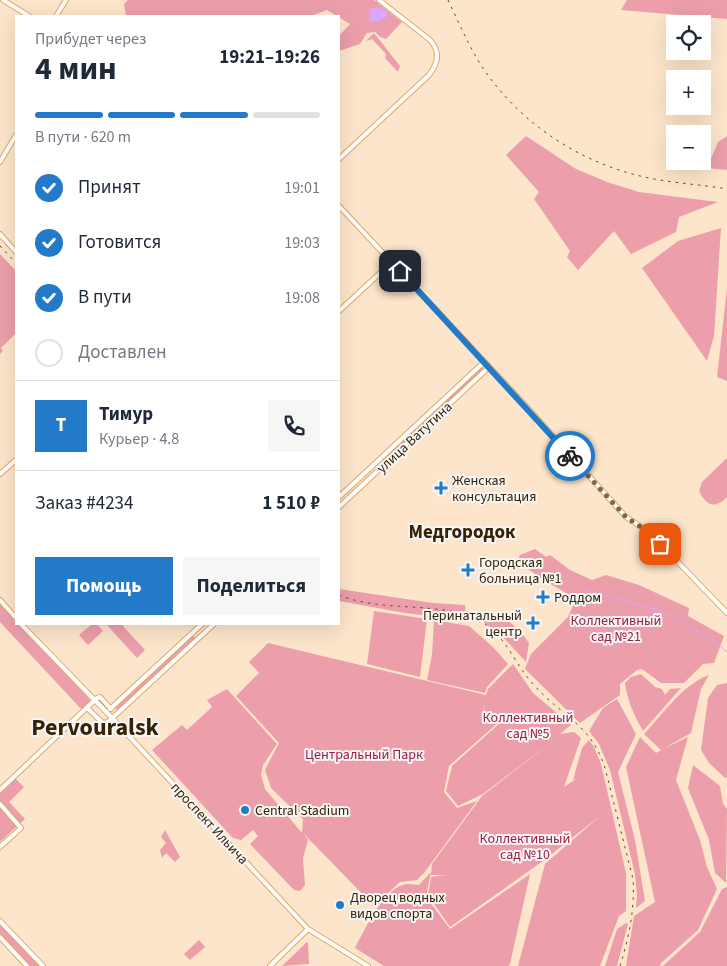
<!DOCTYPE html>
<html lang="ru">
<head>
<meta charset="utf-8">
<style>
  :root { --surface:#fff; --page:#f6f6f7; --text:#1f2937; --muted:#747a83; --line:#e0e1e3; --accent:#237ac8 }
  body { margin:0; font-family:"Source Sans 3",sans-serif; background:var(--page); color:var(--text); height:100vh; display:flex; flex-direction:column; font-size:19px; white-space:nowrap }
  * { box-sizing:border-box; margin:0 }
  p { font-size:16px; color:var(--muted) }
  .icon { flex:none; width:28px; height:28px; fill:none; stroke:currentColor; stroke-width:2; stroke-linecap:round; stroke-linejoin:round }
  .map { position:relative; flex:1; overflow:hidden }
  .details { position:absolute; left:15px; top:15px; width:325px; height:610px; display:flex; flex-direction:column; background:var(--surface); border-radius:0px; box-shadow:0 5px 20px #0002 }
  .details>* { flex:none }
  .tools { position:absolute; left:666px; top:15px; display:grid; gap:10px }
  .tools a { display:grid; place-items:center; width:45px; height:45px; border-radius:0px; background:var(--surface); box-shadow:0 5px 20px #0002; font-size:25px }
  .pin { position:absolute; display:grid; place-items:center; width:42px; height:42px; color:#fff; margin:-21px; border-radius:10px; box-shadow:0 2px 8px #0006 }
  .courier { position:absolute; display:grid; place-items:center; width:50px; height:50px; margin:-25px; border:4px solid #237ac8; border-radius:50%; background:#fff; color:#222; box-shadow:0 1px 6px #0007 }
  .headline em { font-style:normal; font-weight:700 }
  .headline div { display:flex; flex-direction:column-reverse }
  .headline { display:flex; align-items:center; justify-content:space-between; height:85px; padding:0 20px }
  h1 { font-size:32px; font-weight:700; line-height:38px }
  .bar { display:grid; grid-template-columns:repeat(4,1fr); gap:8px 5px; align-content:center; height:60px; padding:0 20px }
  .bar i { height:6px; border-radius:4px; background:var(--line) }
  .bar .current { background:var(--accent) }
  .bar p { grid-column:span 4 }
  .line { display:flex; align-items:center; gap:12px; padding:0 20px; border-top:1px solid var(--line) }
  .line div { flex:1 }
  .round { display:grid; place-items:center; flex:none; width:52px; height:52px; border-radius:0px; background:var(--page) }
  ol { padding:0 20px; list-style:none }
  li { display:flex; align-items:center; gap:15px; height:55px }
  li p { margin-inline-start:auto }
  li .icon { padding:5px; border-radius:50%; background:var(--accent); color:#fff; stroke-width:4 }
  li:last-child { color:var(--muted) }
  li i { width:28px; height:28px; border:2px solid var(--line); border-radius:50% }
  .primary-button { display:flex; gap:10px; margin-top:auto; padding:10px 20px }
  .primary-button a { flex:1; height:58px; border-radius:0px; background:var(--accent); color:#fff; font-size:20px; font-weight:700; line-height:58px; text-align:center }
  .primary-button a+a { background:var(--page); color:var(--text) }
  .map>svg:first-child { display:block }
</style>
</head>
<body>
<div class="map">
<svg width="727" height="966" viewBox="0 0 727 966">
  <rect width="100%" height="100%" fill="#fce5ca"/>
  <path fill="#ec9faa" d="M128 0H374L402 22 386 39 380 37 375 32 367 33 360 44 339 51V36L350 24 327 10 311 16H126L124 4Z
    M627 0H727V19L621 10Z
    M374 33 400 66 398 72 385 58 386 54 372 39 366 41Z
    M526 136 576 169 607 182 639 192 718 202 679 217 676 232 631 254 614 231 578 270 567 257 570 251 534 199 539 192 506 155Z
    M727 136V170L707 168 718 142Z
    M721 228 714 336 707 361 642 268 678 241Z
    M0 254 16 271V333L1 348 3 351 0 354Z
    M727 288V381L717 377Z
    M481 367 485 370 384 463 382 460Z
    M727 458V497C714 510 706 505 699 491L702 482Z
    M535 549 546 557 550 555 570 570 592 580 606 575 639 585 689 608 688 616 724 636 714 663 703 664 684 683H661L642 669 637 670 620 684V695L580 723 525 669 531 654 568 617 576 599 542 579 517 561 520 555Z
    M339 589 433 603 465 605 466 620 405 613 339 601Z
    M0 602 16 620V624H20L91 701 82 710 0 622Z
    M374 611 427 619 420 677 367 664Z
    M469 611C499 613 511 618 529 643L526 662 503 637Z
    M434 620 469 626 493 647 508 664 487 687 485 693 427 680 432 655Z
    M92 624H97L103 631 88 645 79 635Z
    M106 624H121L145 650 137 658Z
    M193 635 196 639 118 711 115 708Z
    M268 643 486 695 488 689 513 664 533 693 571 725 560 734 574 732 581 738 564 787 576 779 573 780 582 748 589 740 594 747 601 764 626 873V911L619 916 600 966H518L545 864 600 816 543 861 450 927 428 895 431 877 445 875H431L432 864 482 796 554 740 483 794 458 806 446 791 452 766 501 722 483 716 486 699 482 717 499 722 449 766 444 792 457 808 477 801 424 873 417 880 400 882 374 906 303 833 308 840 303 858 305 885 300 891 294 890 250 844 258 836 253 830 241 840 233 838 152 750 182 725 187 730 212 707 207 700 227 689 277 744 263 765 261 775 265 789 302 833 303 819 271 788 265 770 279 743 236 696 259 673 249 662Z
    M641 674 655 687 662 689 665 695 670 689 681 688 643 731C634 715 627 700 625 683L631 677Z
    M709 675 701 689 691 733 663 749 688 737 676 780 700 840 707 867 717 889 698 930 661 963 660 966H626L634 916 655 902 626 767 640 737 656 753 661 750 644 734C663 714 682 685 709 675Z
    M727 683V777L725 778 709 763 701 750 708 698 717 685Z
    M617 699 636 734 618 772 635 840 645 901 636 908 637 895 635 874 610 770 599 744 589 731 603 708Z
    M693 765 720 786 723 804 727 809 726 883 715 873 709 840 688 788Z
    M15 778 24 787 9 802 25 819 0 842V793Z
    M165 830 180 857 175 862 166 853 162 858 160 850 166 843 161 837Z
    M431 872 426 897 450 929 530 874 510 964 508 966H384L355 948C364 931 383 890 403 885 407 883 414 885 419 885Z
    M727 887V966H663L700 932 722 889Z
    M0 923 40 966H29L0 935Z
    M626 923 628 924 617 966H605L617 929Z
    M199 940 205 947 190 960 184 954Z
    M307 942 308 944 309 964 282 966Z"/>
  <path fill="#d9a7fe" d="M377 7 387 11V16L381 21H370V9Z"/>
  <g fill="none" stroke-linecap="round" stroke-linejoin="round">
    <path stroke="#d9a7fe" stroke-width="1" d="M587 590 662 611 713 640 727 652"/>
    <g stroke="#e0a865" stroke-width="6">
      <path id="secondary" d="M3 0 29 16
        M56 16 66 0
        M339 159 429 75C438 63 441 52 430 40L379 0
        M0 162 16 135
        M339 206 526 406 626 517 650 533 727 613
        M0 234 16 252
        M339 311 392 262
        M0 474 16 460
        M339 497 484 362
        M339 507 489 367
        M0 600 16 618
        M21 624 114 720 308 929 368 966
        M87 708 103 723 108 722 214 624
        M110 709 202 624
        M0 790 97 698 100 697 111 709
        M0 804 21 828 0 847
        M0 921 43 966
        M0 937 27 966
        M270 966 308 929"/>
    </g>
    <use href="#secondary" stroke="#fff" stroke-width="4"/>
    <path stroke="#5f492d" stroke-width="1" stroke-dasharray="2.5 5" stroke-linecap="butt" d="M448 0C458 21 467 42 479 62 515 119 574 160 640 176 669 183 698 184 727 189
      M0 246 16 263
      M339 595C378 611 423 603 463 614 505 626 509 658 534 685 561 716 591 724 605 768L633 879C635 908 629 938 620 966"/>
  </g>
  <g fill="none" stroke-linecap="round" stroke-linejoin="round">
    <path stroke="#7d664a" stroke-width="5" stroke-dasharray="0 9" d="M570 456 626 517 650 533 660 544"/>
    <path stroke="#237ac8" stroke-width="6" d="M400 271 570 456"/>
  </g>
  <g fill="#237ac8" stroke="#f6f6f6" stroke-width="2">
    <path d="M438.5 480.5h5v5h5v5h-5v5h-5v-5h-5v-5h5z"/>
    <path d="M465.5 562.5h5v5h5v5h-5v5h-5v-5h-5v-5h5z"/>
    <path d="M540.5 589.5h5v5h5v5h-5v5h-5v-5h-5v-5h5z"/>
    <path d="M530.5 615.5h5v5h5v5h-5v5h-5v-5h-5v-5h5z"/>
    <circle cx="245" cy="810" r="5"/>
    <circle cx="340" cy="905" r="5"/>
  </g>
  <g text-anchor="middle" stroke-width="4" stroke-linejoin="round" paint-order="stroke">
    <g font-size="14" fill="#382205" stroke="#f6f6f6">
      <text transform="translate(414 437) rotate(-43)" y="5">улица Ватутина</text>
      <text transform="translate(210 823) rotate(47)" y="5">проспект Ильича</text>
    </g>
    <g font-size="14" fill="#382205" stroke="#f6f6f6" text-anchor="start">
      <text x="452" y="485">Женская<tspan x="452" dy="16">консультация</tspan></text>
      <text x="479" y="567">Городская<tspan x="479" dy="16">больница №1</tspan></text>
      <text x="554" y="602">Роддом</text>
      <text x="522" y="620" text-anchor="end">Перинатальный<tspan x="522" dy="16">центр</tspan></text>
      <text x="255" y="815">Central Stadium</text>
      <text x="350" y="902">Дворец водных<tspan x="350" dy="16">видов спорта</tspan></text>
    </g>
    <g font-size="14" fill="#9b1e42" stroke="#f6f6f6">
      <text x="616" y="625">Коллективный<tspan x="616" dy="16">сад №21</tspan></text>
      <text x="528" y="722">Коллективный<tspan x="528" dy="16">сад №5</tspan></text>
      <text x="364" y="759">Центральный Парк</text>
      <text x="525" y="843">Коллективный<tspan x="525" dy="16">сад №10</tspan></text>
    </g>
    <g font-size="19" font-weight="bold" fill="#382205" stroke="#f6f6f6">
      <text x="462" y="538">Медгородок</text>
    </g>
    <g font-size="24" font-weight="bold" fill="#382205" stroke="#f6f6f6">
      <text x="95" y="735">Pervouralsk</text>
    </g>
  </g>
</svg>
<div class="tools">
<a><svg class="icon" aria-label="locate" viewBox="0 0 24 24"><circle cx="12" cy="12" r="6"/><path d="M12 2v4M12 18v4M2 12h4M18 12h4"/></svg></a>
<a>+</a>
<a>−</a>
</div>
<div class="pin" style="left:660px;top:544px;background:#ea580c"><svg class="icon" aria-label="bag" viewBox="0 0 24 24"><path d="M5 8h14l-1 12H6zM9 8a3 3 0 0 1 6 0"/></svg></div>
<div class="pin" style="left:400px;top:271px;background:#1f2937"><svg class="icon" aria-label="home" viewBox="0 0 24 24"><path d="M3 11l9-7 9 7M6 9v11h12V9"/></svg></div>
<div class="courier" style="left:570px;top:456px"><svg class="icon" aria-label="bike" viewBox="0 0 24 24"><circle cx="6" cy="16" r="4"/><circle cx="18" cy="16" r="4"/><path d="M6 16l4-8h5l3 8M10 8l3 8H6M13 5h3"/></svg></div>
<section class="details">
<div class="headline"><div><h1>4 мин</h1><p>Прибудет через</p></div><em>19:21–19:26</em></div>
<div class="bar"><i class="current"></i><i class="current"></i><i class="current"></i><i></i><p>В пути · 620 m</p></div>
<ol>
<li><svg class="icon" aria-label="check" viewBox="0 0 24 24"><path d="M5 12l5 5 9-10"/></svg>Принят<p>19:01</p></li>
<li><svg class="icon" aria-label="check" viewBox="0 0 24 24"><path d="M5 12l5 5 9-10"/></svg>Готовится<p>19:03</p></li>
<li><svg class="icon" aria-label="check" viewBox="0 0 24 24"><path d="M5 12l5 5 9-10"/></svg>В пути<p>19:08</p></li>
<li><i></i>Доставлен</li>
</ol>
<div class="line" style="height:90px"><b class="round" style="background:var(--accent);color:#fff">Т</b><div><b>Тимур</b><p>Курьер · 4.8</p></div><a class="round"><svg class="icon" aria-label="phone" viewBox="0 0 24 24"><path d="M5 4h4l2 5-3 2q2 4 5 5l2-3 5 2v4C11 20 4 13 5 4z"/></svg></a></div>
<div class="line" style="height:65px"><div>Заказ #4234</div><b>1 510 ₽</b></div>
<div class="primary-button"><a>Помощь</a><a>Поделиться</a></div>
</section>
</div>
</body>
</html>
